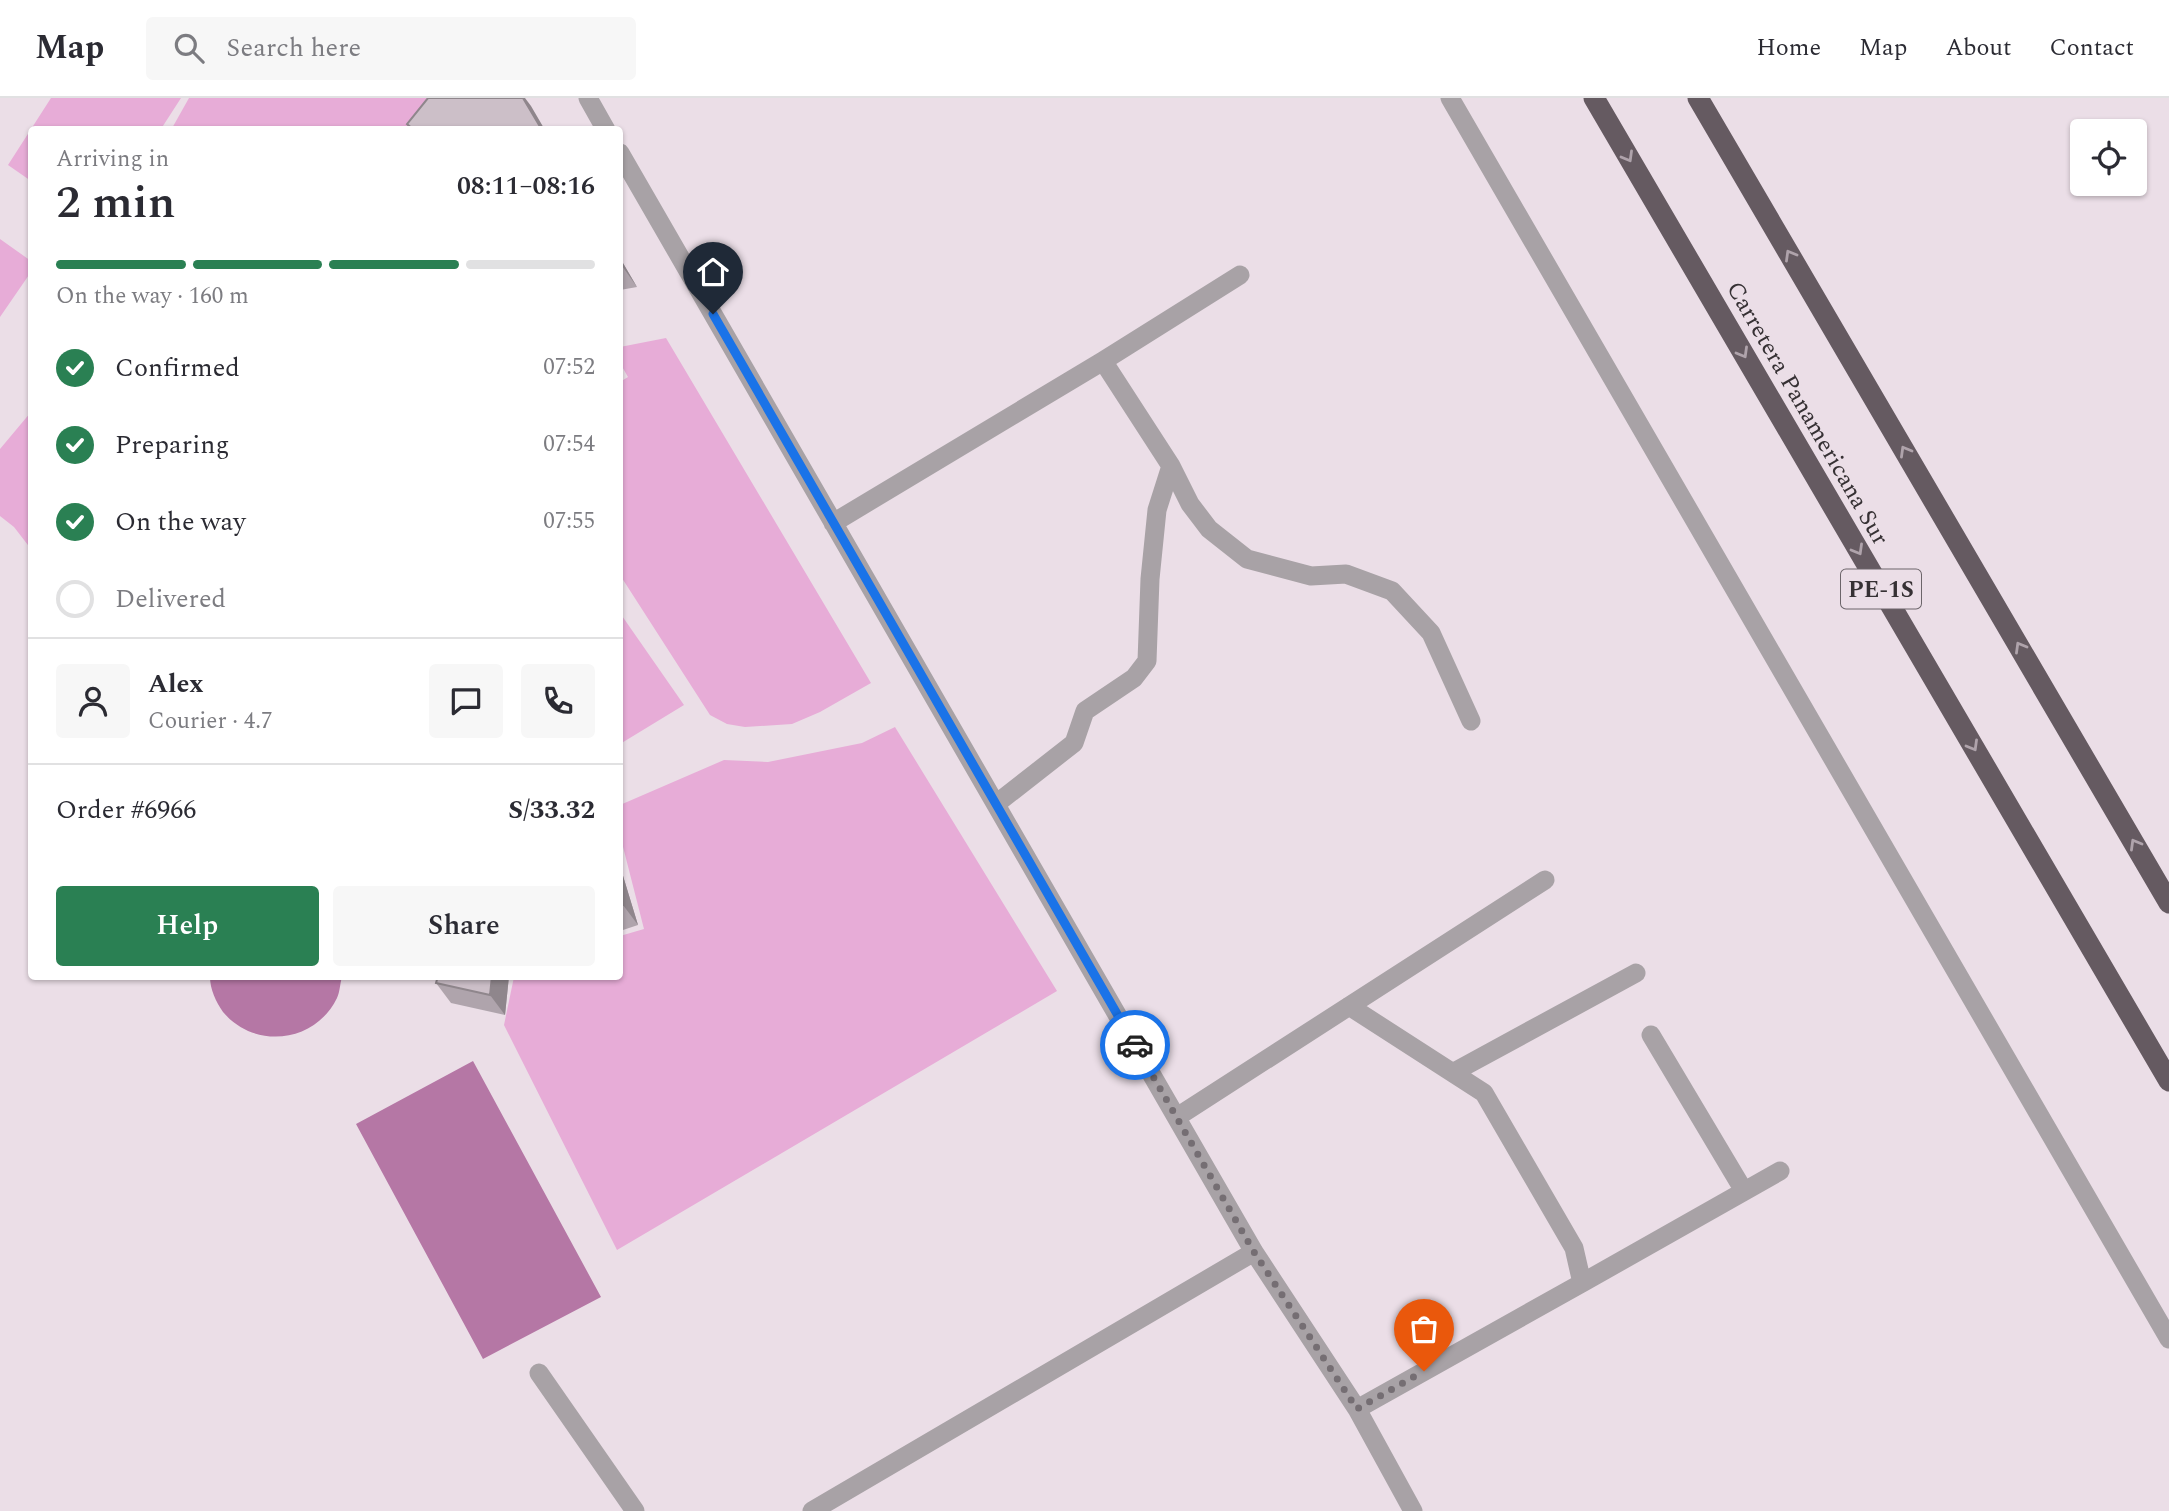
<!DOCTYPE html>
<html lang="en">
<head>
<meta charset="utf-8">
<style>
  :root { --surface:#fff; --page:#f7f7f7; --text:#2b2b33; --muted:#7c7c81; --line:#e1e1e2; --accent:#2a8053 }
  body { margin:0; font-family:Spectral,serif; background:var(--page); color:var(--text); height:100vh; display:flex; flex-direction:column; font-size:26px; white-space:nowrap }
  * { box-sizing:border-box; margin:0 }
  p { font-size:23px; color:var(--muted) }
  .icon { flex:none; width:38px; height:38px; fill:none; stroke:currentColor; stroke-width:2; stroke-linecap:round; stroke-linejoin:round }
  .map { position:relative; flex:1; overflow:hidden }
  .drawer { position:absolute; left:28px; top:28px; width:595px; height:854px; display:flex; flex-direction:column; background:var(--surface); border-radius:7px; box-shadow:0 2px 5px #0004 }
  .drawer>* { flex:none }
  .tools { position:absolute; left:2070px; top:21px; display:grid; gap:14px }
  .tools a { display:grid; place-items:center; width:77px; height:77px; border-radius:7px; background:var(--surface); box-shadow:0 2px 5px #0004; font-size:35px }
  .pin { position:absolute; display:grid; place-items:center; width:60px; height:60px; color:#fff; margin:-72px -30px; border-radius:50% 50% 50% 0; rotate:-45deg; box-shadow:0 0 7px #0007 }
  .pin .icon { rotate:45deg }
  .courier { position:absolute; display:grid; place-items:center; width:70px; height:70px; margin:-35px; border:5px solid #1a73e8; border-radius:50%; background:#fff; color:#222; box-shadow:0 2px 9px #0007 }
  .headline em { font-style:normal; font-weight:600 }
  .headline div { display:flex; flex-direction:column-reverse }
  .headline { display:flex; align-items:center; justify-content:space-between; height:119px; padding:0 28px }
  h1 { font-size:46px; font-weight:600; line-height:52px }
  .bar { display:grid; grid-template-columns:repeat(4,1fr); gap:10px 7px; align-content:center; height:84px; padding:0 28px }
  .bar i { height:9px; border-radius:5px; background:var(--line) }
  .bar .on { background:var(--accent) }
  .bar p { grid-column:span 4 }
  .line { display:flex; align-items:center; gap:18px; padding:0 28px; border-top:2px solid var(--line) }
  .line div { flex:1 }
  .round { display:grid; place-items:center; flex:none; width:74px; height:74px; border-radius:7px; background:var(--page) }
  ol { padding:0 28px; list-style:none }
  li { display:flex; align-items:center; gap:21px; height:77px }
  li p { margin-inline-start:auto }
  li .icon { padding:7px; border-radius:50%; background:var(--accent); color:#fff; stroke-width:4 }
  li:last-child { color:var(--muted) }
  li i { width:38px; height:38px; border:4px solid var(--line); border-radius:50% }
  .primary-button { display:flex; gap:14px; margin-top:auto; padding:14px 28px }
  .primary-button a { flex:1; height:80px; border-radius:7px; background:var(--accent); color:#fff; font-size:28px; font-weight:600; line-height:80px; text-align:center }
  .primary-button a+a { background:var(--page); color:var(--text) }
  header { display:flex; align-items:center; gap:42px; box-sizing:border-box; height:98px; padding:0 35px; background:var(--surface); border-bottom:2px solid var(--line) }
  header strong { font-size:33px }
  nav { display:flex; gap:38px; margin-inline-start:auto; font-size:24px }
  .search { width:490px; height:63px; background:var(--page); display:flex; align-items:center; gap:18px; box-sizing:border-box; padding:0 24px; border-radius:7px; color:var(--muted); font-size:26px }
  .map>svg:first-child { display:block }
</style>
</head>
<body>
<header>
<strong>Map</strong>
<div class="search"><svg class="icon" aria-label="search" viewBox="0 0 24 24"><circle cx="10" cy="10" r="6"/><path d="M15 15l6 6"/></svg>Search here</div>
<nav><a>Home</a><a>Map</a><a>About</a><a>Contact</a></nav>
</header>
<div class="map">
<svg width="2169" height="1413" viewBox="0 0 2169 1413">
  <rect width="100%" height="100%" fill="#ebdee7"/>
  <path fill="#e7acd7" d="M51 0H181L161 31 32 32 31 83 8 67Z
    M189 0H453L432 31 171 32Z
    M0 141 31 163V174L0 219Z
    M666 240 871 585 820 614 792 626 745 629 727 626 710 617 620 477V284L628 279 620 265V249Z
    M31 314V451L14 429 0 418V351Z
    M620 515 684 607 620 646Z
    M895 629 1057 893 617 1152 504 927 514 879 620 878V838L644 831 620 737V707L724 662 768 664 862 645Z"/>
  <path fill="#b577a5" d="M210 879V878L342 879C340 885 340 894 337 900 315 945 255 952 223 914 216 904 210 891 210 879Z
    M473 963 601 1199 483 1261 356 1026Z"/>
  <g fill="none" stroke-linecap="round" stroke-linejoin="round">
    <path stroke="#a8a2a6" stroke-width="19" d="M588 0 606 32
      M1450 0 2169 1241
      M620 55 1254 1154 1357 1311 1413 1413
      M1103 263 1171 368 1190 406 1209 431 1247 461 1311 478 1346 476 1392 493 1431 535 1471 623
      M833 425 1103 263 1240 177
      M996 706 1074 645 1085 613 1134 580 1147 563 1150 481 1157 412 1171 368
      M1349 908 1484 995 1574 1150 1582 1185 1357 1311
      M1651 937 1744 1093
      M1454 974 1636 875
      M1177 1019 1545 782
      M1582 1185 1780 1073
      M539 1275 635 1413
      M812 1413 1254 1154"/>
    <path stroke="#655a61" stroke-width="21" d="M1594 0 2169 983
      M1698 0 2169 805"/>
  </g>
  <path fill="#afa4ac" d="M620 160 637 189 620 192Z
    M620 768 638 827 620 833Z
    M438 878H509L505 917 451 905 436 885Z"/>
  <path fill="#8f868c" d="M523 0H525L531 8 545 32H542Z
    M620 160 637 189 620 165Z
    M620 768 638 827 623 807 620 794Z
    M492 878H509L505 917 490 897Z"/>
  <path fill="#ccbfc8" stroke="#8f868c" stroke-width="2" d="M428 0H523L542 32H414L407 26Z
    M620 794 623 807 620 808Z
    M438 878H492L490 897 436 885Z"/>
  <defs><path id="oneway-chevron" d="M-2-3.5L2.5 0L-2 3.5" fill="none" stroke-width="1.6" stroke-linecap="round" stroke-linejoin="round" transform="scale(1.75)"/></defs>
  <g stroke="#afa3ab">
    <use href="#oneway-chevron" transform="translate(1628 59) rotate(60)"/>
    <use href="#oneway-chevron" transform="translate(1790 157) rotate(-120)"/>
    <use href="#oneway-chevron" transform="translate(1743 255) rotate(60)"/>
    <use href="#oneway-chevron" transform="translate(1905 353) rotate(-120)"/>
    <use href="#oneway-chevron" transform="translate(1858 452) rotate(60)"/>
    <use href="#oneway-chevron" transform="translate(2020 549) rotate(-120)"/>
    <use href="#oneway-chevron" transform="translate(1973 648) rotate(60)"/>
    <use href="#oneway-chevron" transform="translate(2135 746) rotate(-120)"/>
  </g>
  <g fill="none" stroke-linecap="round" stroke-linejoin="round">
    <path stroke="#756e73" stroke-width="7" stroke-dasharray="0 12.6" d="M1135 947 1254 1154 1357 1311 1424 1273"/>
    <path stroke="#1a73e8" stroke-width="9" d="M713 216 1135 947"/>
  </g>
  <g text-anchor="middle" stroke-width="5" stroke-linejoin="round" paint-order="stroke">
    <rect fill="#ebdee7" stroke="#6c656a" stroke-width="2" x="1841" y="471.5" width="80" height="39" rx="5"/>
    <g font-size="23" font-weight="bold" fill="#363134">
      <text x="1881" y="499">PE-1S</text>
    </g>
    <g font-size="24" fill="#363134" stroke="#ebdee7">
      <text transform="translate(1808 315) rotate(60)" y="8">Carretera Panamericana Sur</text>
    </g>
  </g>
</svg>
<div class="tools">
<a><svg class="icon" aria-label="locate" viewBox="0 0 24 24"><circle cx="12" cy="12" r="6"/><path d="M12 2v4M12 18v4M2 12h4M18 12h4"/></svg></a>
</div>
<div class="pin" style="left:1424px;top:1273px;background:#ea580c"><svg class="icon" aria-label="bag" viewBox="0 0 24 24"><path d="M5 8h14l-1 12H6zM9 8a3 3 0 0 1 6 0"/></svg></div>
<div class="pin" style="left:713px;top:216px;background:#1f2937"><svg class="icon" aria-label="home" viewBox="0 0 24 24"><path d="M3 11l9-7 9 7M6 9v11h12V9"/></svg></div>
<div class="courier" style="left:1135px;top:947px"><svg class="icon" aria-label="car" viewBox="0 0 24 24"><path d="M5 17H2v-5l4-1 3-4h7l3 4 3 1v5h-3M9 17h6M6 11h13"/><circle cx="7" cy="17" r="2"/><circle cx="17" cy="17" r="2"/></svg></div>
<section class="drawer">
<div class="headline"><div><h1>2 min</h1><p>Arriving in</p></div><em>08:11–08:16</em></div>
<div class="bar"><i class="on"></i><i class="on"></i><i class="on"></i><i></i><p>On the way · 160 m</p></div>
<ol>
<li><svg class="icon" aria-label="check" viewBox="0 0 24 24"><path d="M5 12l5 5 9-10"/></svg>Confirmed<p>07:52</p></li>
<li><svg class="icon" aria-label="check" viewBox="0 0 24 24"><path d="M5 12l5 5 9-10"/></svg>Preparing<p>07:54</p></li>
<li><svg class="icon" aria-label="check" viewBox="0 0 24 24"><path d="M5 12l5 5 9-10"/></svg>On the way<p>07:55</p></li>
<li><i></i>Delivered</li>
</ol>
<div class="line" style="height:126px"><a class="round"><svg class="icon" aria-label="person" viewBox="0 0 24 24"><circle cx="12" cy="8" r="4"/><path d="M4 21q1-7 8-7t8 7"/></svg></a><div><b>Alex</b><p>Courier · 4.7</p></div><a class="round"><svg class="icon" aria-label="chat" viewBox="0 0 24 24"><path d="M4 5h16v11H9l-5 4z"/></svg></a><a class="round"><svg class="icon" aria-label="phone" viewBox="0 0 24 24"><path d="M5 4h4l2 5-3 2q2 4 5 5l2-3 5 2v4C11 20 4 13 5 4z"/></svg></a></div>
<div class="line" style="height:91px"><div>Order #6966</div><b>S/33.32</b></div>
<div class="primary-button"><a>Help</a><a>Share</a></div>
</section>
</div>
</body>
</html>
